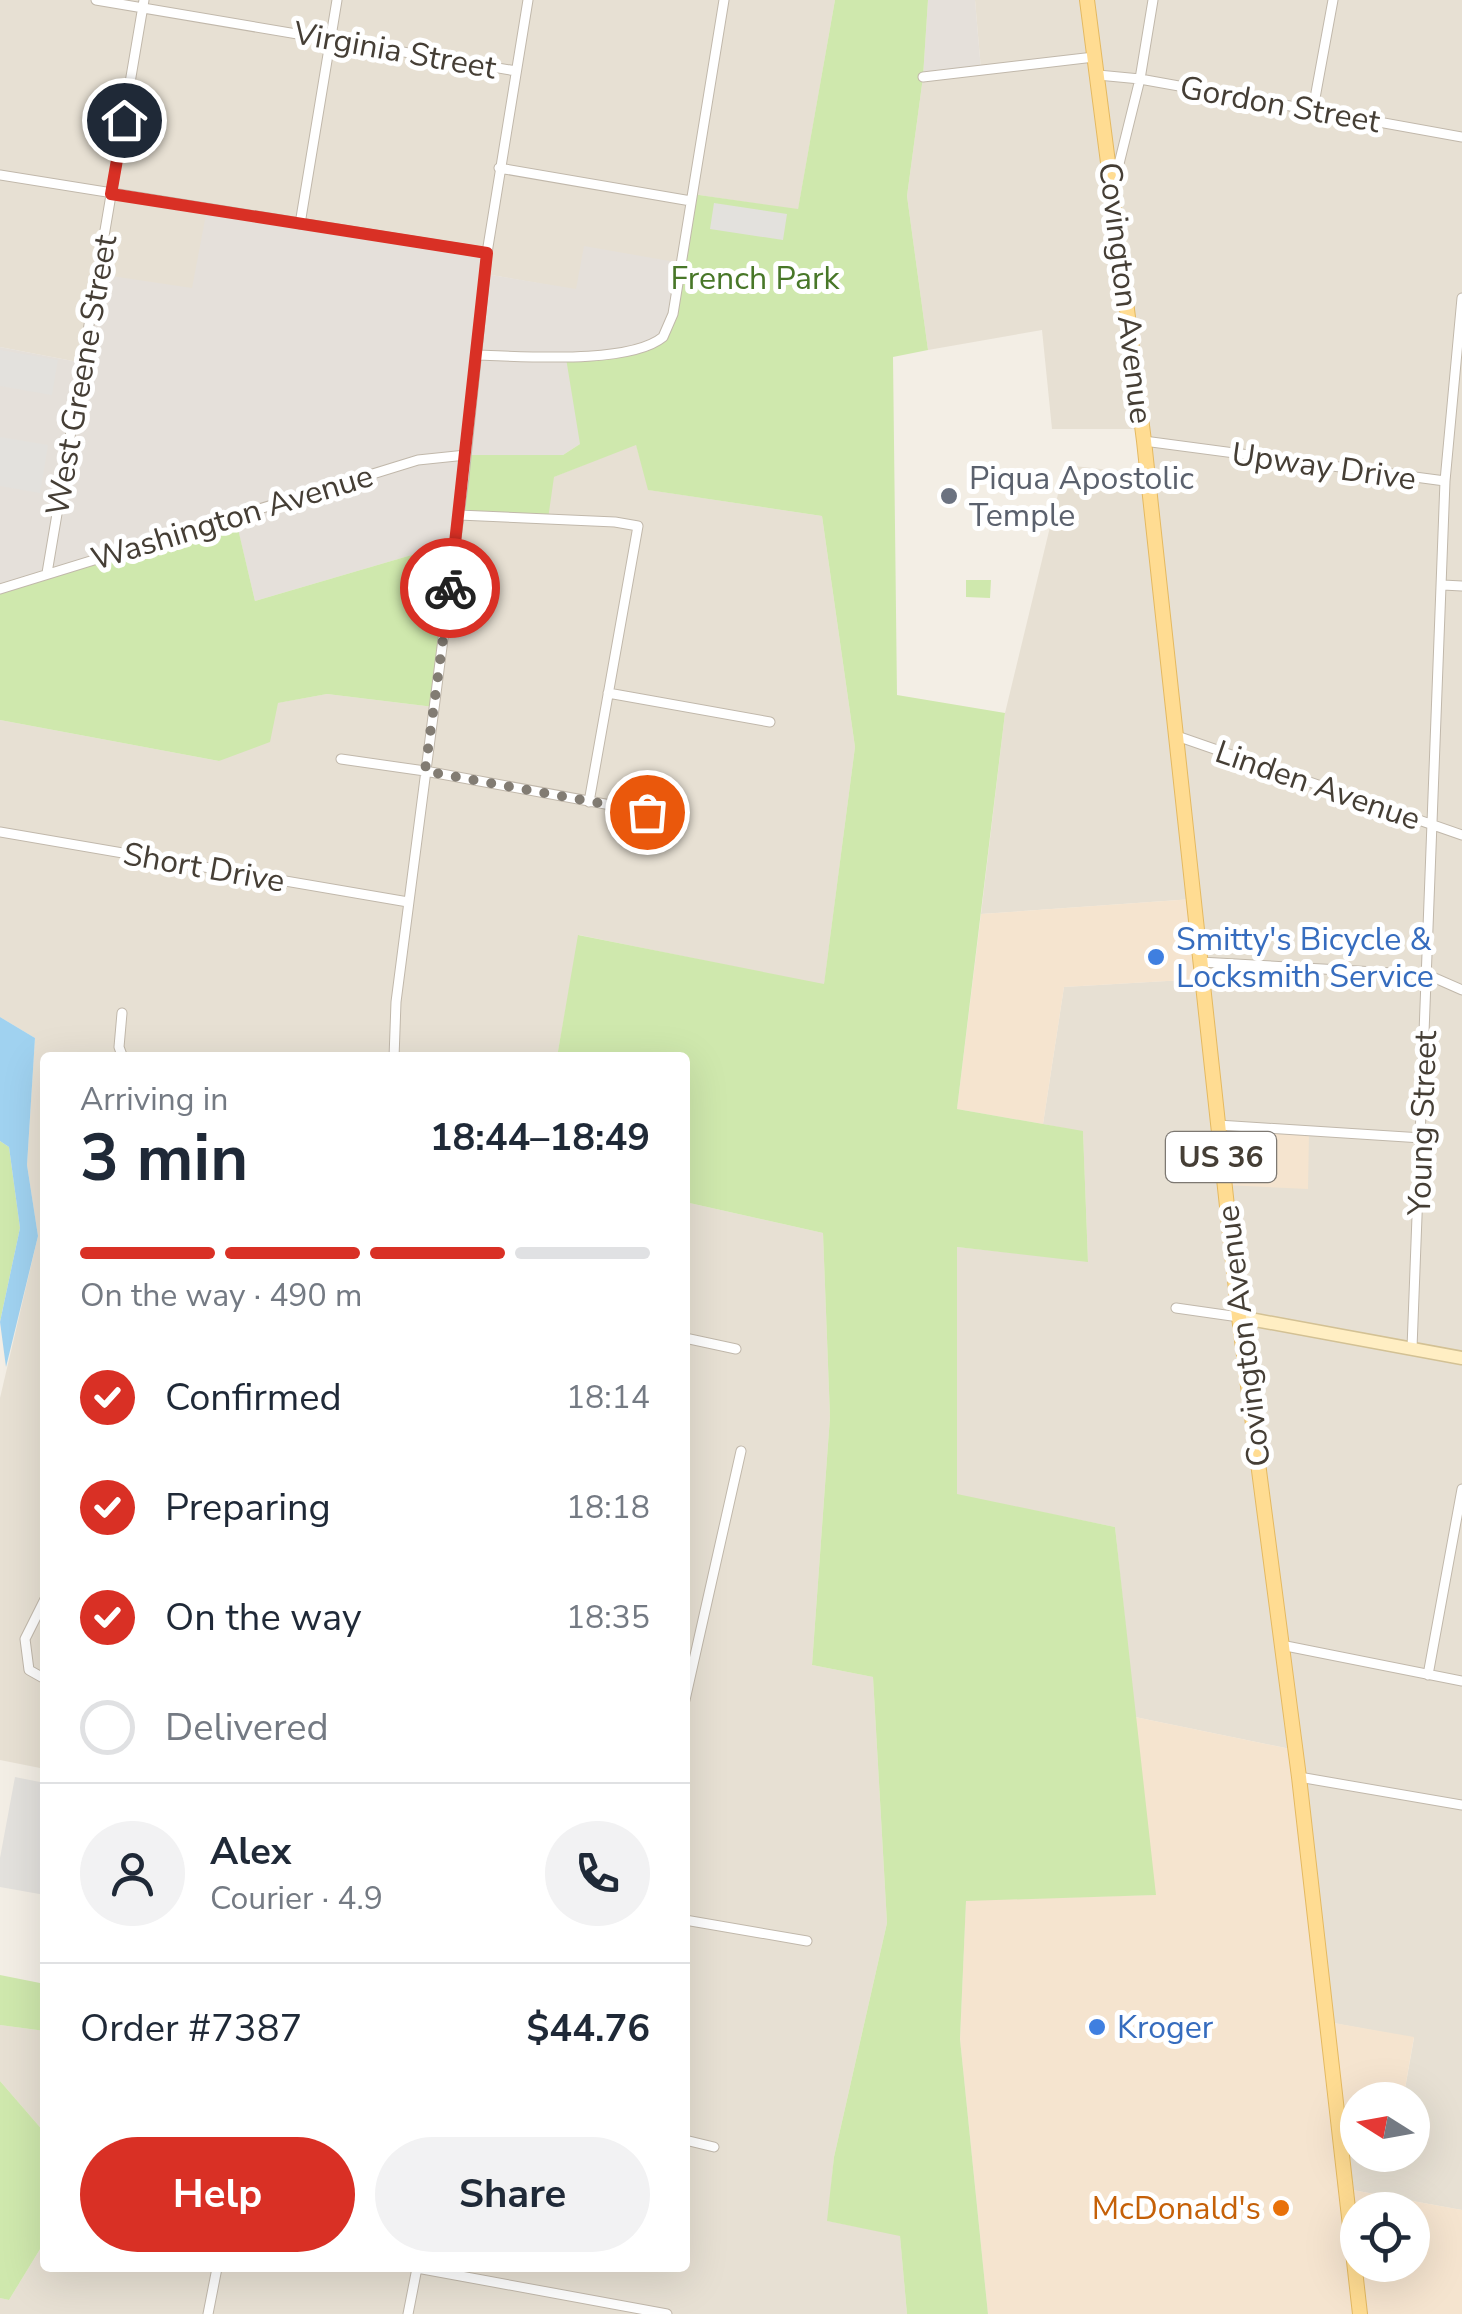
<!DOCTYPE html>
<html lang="en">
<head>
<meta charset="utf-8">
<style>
  :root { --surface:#fff; --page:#f2f2f3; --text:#1f2937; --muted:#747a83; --line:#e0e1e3; --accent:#d93025 }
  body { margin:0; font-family:"Nunito Sans",sans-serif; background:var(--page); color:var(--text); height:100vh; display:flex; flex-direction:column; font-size:38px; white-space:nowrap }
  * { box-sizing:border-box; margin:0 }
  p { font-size:32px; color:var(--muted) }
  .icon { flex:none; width:55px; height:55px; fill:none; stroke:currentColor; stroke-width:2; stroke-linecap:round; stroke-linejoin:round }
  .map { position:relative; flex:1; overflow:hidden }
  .sheet { position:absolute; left:40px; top:1052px; width:650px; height:1220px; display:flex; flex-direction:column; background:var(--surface); border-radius:10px; box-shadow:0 10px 40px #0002 }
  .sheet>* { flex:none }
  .needle { width:65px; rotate:281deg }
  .buttons { position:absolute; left:1340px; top:2082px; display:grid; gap:20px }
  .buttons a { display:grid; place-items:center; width:90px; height:90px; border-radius:50%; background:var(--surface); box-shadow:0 10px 40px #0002; font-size:50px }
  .pin { position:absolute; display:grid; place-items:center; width:85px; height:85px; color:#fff; margin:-42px; border:5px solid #fff; border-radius:50%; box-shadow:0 2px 10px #0007 }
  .courier { position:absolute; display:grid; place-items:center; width:100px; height:100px; margin:-50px; border:8px solid #d93025; border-radius:50%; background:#fff; color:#222; box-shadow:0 2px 12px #0007 }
  .head em { font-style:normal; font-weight:700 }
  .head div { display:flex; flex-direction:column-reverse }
  .head { display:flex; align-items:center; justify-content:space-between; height:170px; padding:0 40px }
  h1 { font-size:65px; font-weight:700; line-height:75px }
  .bar { display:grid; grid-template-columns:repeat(4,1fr); gap:15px 10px; align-content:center; height:120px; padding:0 40px }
  .bar i { height:12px; border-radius:8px; background:var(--line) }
  .bar .active { background:var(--accent) }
  .bar p { grid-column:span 4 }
  .line { display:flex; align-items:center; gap:25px; padding:0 40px; border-top:2px solid var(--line) }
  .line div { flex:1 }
  .round { display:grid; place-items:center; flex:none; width:105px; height:105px; border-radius:52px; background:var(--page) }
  ol { padding:0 40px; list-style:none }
  li { display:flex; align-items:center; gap:30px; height:110px }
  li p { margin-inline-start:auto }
  li .icon { padding:10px; border-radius:50%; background:var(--accent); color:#fff; stroke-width:4 }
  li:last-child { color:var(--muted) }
  li i { width:55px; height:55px; border:5px solid var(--line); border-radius:50% }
  .cta { display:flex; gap:20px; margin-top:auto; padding:20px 40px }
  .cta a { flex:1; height:115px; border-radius:60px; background:var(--accent); color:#fff; font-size:40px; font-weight:700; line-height:115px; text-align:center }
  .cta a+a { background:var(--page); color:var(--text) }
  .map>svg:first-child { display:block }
</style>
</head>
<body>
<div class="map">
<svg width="1462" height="2314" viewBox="0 0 1462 2314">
  <rect width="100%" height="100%" fill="#f3eee5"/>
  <path fill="#e7e0d3" d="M0 0H835L798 210 692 194 681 263 577 290 485 274 192 288 83 363 0 347Z
    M975 0H1462V2210L1347 2189 1340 2123 1357 2127 1358 2155H1412V2100H1403L1414 2038 1328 2022 1295 1750 1135 1717 1115 1527 957 1495V1247L1088 1261 1083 1132 1043 1124 1064 987 1201 979 1193 899 981 914 1005 713 1065 465 1146 474 1142 429H1052L1042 330 928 350 907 196 923 77 981 70Z
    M636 444 649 490 822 516 855 747 824 985 579 935 557 1057 45 1058V1769L0 1760V1398L38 1236 27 1165 35 1038 0 1017V720L219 761 277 703 327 694 434 707 459 515Z
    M685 1202 823 1233 830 1417 812 1665 873 1677 887 1923 834 2157 828 2221 900 2235 907 2314H0V2298L9 2300 45 2241V2268H685Z
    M0 2025 45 2031V2133L0 2081Z"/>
  <path fill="#f5e4cf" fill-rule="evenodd" d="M1193 899 1202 979 1064 987 1043 1124 957 1109 981 914Z
    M1218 1125 1309 1132 1308 1189 1224 1185Z
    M1135 1717 1295 1750 1328 2022 1414 2037 1403 2100H1358L1357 2127 1341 2123 1347 2189 1462 2210V2314H988L960 2039 966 1900 1155 1895ZM1358 2210H1412V2265H1358Z"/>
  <path fill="#e5e0da" d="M928 0H975L981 70 923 77Z
    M207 209 487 253 485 274 576 289 584 246 681 263 670 326 580 444 563 455H467L456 542 255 601 235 517 0 589V347L83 363 98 274 192 288Z"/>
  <path fill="#cfe8ad" d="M835 0H928L923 77 907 196 928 350 893 357 897 695 1005 713 957 1109 1083 1131 1088 1262 957 1247V1494L1115 1527 1156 1895 966 1901 960 2039 988 2314H907L900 2236 827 2221 834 2157 887 1923 873 1677 812 1665 830 1417 823 1233 685 1202V1058L557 1057 578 935 824 984 855 747 822 516 648 490 636 445 554 477 548 519 459 515 466 455H563L580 444 566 358 655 343 670 326 692 194 798 209Z
    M235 516 255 601 456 542 434 707 327 694 278 703 270 742 219 761 0 720V589Z
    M966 580H991L990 598 966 597Z
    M0 1141 9 1147 20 1228 0 1322Z
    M0 1975 45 1984V2031L0 2025Z
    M0 2081 45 2133V2241L9 2300 0 2298Z"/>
  <path fill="#e3e1dd" d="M714 203 787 214 783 240 710 229Z
    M0 350 58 360 52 395 0 386Z
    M0 437 48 445 40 493 0 486Z
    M15 1777 45 1783V1895L0 1887V1858Z"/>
  <path fill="#a0d2f0" d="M0 1017 35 1038 27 1165 38 1236 6 1367 0 1322 20 1228 9 1147 0 1141Z"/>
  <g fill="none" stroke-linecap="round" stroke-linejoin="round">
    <g stroke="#c1b8ab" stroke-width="11">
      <path id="street" d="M96 0 516 71
        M1098 75 1140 79 1462 137
        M923 77 1094 57
        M1313 109 1333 0
        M499 168 691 201
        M0 175 487 253
        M1114 184 1140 79 1153 0
        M300 224 337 0
        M476 355C520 356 629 365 663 337L673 314 724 0
        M1144 441 1445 481
        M459 515 615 522 638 526 589 802
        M47 573 144 0
        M1443 585 1462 586
        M0 589 418 460 466 455
        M608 693 770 722
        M1174 735 1462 835
        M341 759 425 771 676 817
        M0 832 408 902
        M1200 962 1428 975 1462 990
        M122 1013 119 1047 123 1058
        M394 1058 396 1002 464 477 487 253 528 0
        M1218 1125 1422 1138
        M1176 1308 1239 1317
        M685 1338 736 1349
        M1412 1348 1445 481 1462 298
        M45 1599 25 1639 29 1670 45 1679
        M1281 1645 1462 1681
        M1428 1675 1462 1489
        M685 1700 741 1451
        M1299 1777 1462 1805
        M685 1920 807 1941
        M685 2140 714 2147
        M417 2268 667 2314
        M208 2314 217 2268
        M408 2314 417 2268"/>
    </g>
    <g stroke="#d3c194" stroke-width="15">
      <path id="secondary" d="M1239 1317 1462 1358"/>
    </g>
    <g stroke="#e4b961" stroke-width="16">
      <path id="primary" d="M1087 0 1144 441 1239 1317 1299 1777 1360 2314"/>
    </g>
    <use href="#street" stroke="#fff" stroke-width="9"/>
    <use href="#secondary" stroke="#ffeec3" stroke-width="12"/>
    <use href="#primary" stroke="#ffdc92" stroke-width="14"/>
  </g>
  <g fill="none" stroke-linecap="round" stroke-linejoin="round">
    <path stroke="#827c73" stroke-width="10" stroke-dasharray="0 18" d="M450 588 425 771 647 812"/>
    <path stroke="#d93025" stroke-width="12" d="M124 120 111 194 487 253 450 588"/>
  </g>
  <circle fill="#6b7280" stroke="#fff" stroke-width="4" cx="949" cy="496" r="10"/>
  <g fill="#3f7fe0" stroke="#fff" stroke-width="4">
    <circle cx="1156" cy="957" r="10"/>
    <circle cx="1097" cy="2027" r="10"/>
  </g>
  <circle fill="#e8710a" stroke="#fff" stroke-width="4" cx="1281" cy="2208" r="10"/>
  <g text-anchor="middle" stroke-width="10" stroke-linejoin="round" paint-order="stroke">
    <rect fill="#fff" stroke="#7d7872" stroke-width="2.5" x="1166" y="1132" width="110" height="50" rx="8"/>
    <g font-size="30" font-weight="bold" fill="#453e35">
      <text x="1221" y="1167">US 36</text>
    </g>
    <g font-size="32" fill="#453e35" stroke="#fff">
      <text transform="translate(395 50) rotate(10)" y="11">Virginia Street</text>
      <text transform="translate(1280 104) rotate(10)" y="11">Gordon Street</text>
      <text transform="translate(1126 293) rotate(83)" y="11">Covington Avenue</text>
      <text transform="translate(81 375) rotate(-80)" y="11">West Greene Street</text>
      <text transform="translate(1324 466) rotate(8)" y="11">Upway Drive</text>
      <text transform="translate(232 517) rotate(-17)" y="11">Washington Avenue</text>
      <text transform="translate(1318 785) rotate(19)" y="11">Linden Avenue</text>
      <text transform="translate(204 867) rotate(10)" y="11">Short Drive</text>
      <text transform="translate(1422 1123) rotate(-88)" y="11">Young Street</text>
      <text transform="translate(1243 1336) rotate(-97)" y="11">Covington Avenue</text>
    </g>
    <g font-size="32" fill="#487728" stroke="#fff">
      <text x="755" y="289">French Park</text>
    </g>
    <g font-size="32" fill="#5b616d" stroke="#fff" text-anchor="start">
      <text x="969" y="489">Piqua Apostolic<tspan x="969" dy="37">Temple</tspan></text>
    </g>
    <g font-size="32" fill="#366cbe" stroke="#fff" text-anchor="start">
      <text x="1176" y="950">Smitty's Bicycle &amp;<tspan x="1176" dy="37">Locksmith Service</tspan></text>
      <text x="1117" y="2038">Kroger</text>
    </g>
    <g font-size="32" fill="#c56008" stroke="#fff" text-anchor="end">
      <text x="1261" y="2219">McDonald's</text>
    </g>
  </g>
</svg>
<div class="buttons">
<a><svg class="needle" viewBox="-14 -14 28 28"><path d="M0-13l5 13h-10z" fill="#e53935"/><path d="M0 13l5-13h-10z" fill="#747a83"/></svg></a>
<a><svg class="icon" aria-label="locate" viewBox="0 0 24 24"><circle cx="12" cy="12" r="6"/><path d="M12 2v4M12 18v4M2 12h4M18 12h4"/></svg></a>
</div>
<div class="pin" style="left:647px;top:812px;background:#ea580c"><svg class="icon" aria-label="bag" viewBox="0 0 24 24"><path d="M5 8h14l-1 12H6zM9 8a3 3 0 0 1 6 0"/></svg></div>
<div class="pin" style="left:124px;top:120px;background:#1f2937"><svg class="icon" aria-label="home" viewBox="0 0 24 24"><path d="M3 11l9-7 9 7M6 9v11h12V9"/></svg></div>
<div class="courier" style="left:450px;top:588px"><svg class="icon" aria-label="bike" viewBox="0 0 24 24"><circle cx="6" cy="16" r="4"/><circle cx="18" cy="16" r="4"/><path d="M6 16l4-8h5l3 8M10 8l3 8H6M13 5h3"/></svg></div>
<section class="sheet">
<div class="head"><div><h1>3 min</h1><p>Arriving in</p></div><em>18:44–18:49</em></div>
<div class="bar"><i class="active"></i><i class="active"></i><i class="active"></i><i></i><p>On the way · 490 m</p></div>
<ol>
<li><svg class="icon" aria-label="check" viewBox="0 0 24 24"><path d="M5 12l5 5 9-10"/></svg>Confirmed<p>18:14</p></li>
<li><svg class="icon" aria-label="check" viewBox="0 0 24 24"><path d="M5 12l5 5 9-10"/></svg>Preparing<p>18:18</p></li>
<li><svg class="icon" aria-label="check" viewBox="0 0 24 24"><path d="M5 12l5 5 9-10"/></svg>On the way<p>18:35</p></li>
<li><i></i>Delivered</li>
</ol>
<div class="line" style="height:180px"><a class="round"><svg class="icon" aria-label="person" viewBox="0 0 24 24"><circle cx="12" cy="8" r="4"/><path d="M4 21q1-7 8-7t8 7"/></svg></a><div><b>Alex</b><p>Courier · 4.9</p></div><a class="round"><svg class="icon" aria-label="phone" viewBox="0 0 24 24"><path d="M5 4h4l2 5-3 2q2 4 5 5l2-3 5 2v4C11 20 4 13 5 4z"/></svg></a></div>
<div class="line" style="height:130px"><div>Order #7387</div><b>$44.76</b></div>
<div class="cta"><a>Help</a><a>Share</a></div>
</section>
</div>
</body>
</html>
